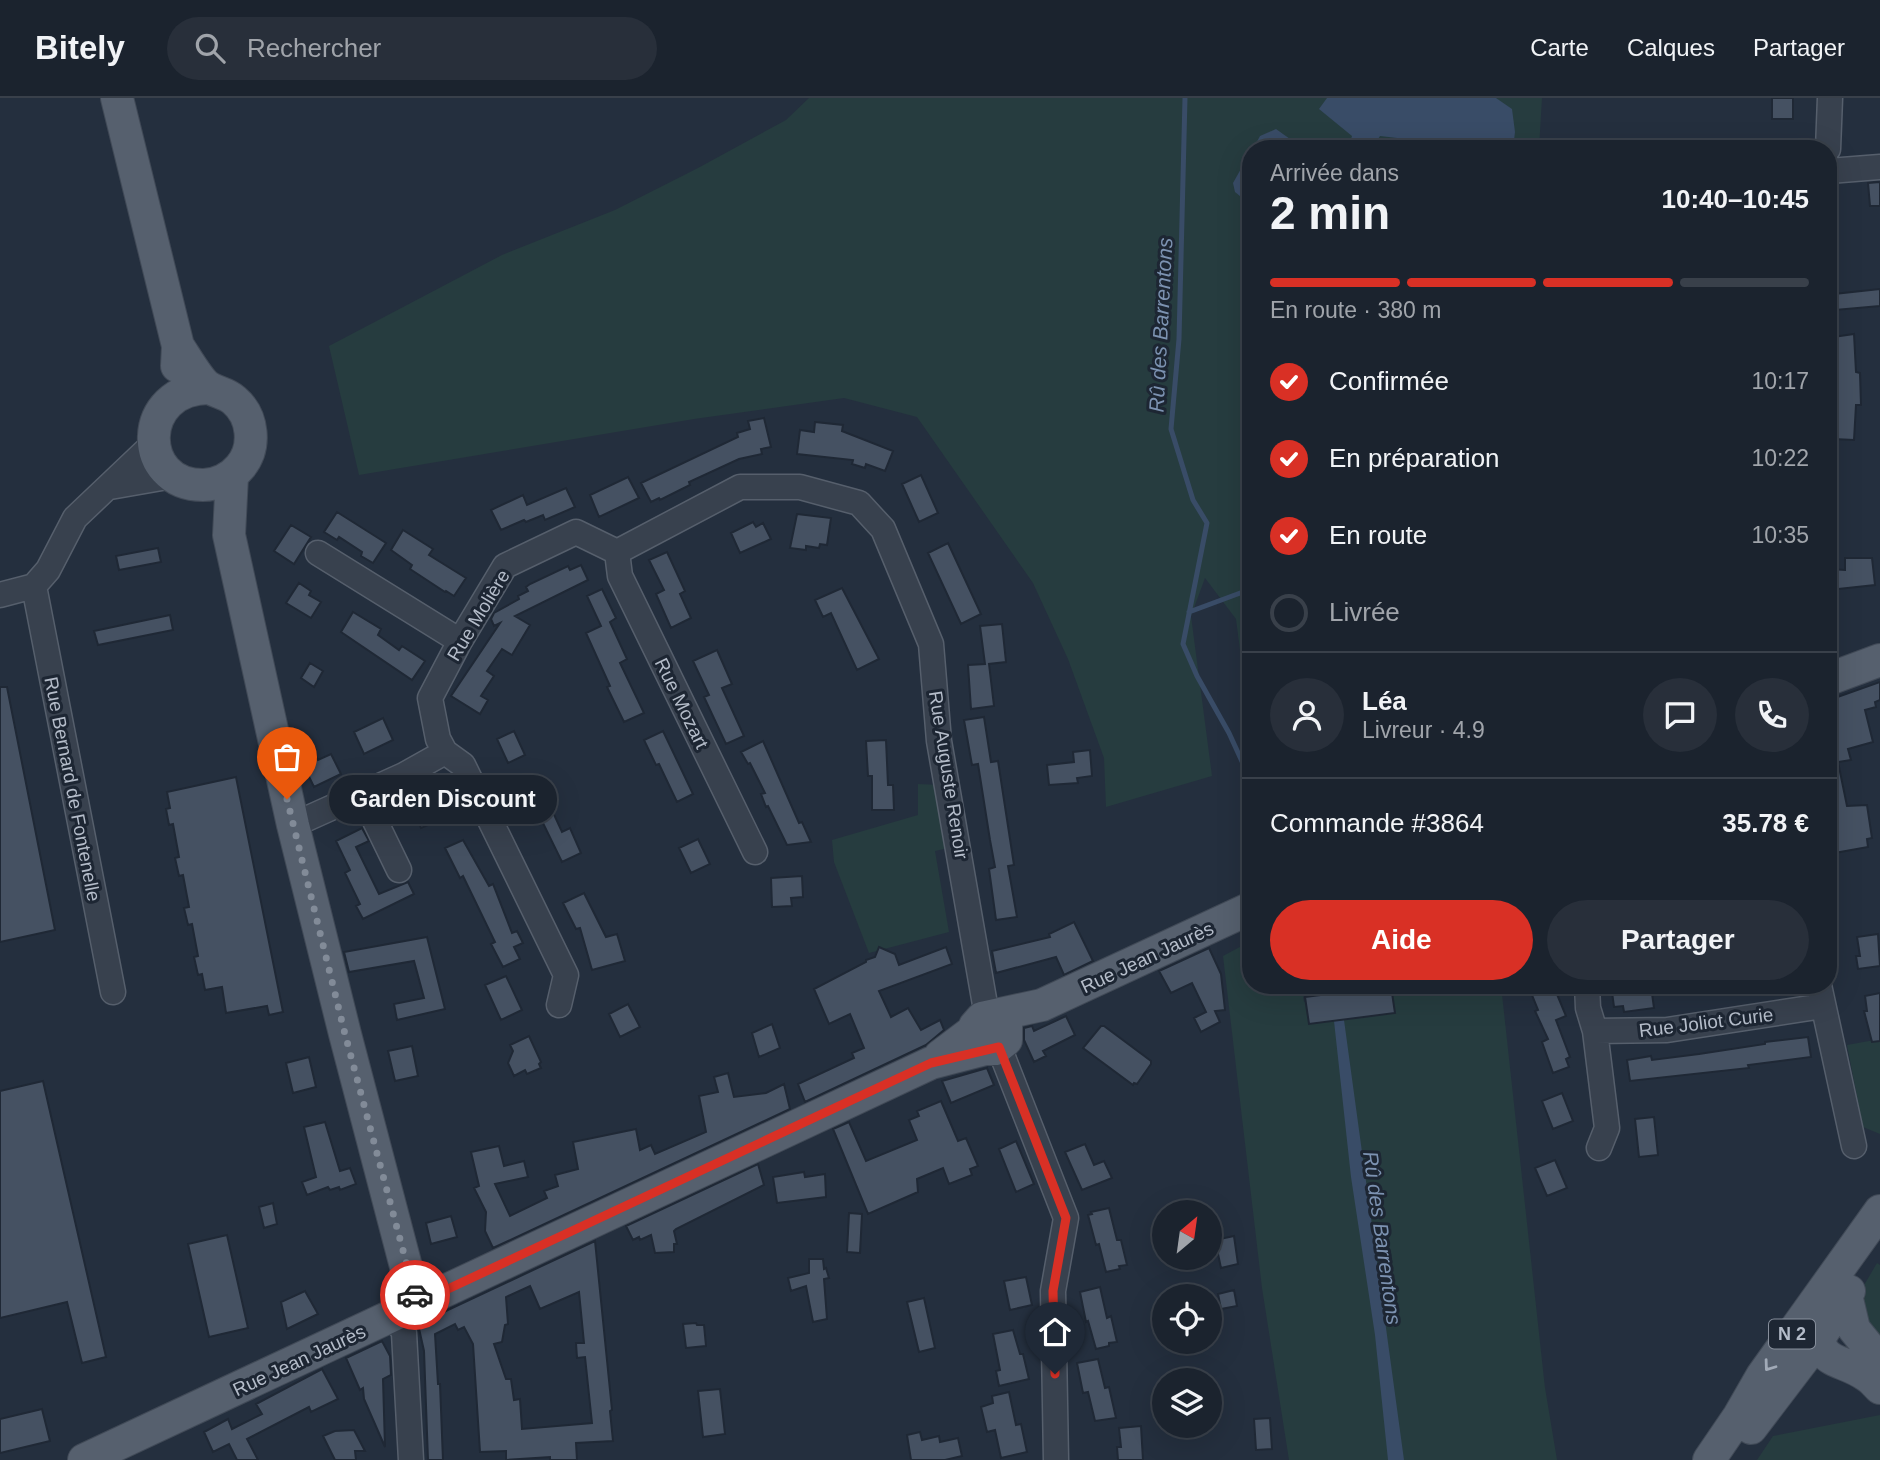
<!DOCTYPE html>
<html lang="fr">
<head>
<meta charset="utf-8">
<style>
  :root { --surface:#1b232e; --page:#282f3a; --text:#f1f3f6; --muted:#a0a4aa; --line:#39404a; --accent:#d93025 }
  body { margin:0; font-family:Helvetica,sans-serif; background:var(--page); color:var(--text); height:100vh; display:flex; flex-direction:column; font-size:26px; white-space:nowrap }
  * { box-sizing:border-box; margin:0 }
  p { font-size:23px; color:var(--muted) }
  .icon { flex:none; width:38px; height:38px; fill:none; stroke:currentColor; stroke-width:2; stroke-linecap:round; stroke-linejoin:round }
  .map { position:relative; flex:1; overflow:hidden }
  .drawer { position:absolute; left:1242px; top:42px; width:595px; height:854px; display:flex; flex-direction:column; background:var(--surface); border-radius:28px; box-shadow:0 7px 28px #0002,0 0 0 2px var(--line) }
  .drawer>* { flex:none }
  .needle { width:46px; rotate:29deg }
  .tools { position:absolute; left:1152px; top:1102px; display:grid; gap:14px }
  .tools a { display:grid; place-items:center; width:70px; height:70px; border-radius:50%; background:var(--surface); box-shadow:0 7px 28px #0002,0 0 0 2px var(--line); font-size:35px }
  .pin { position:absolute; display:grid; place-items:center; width:60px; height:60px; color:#fff; margin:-72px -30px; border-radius:50% 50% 50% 0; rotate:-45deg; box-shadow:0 0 7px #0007 }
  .pin .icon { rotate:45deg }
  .courier { position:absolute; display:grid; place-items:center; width:70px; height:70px; margin:-35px; border:5px solid #d93025; border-radius:50%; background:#fff; color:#222; box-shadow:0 2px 9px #0007 }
  .bubble { position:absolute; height:49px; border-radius:24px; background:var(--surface); box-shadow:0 7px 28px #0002,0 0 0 2px var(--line); font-size:23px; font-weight:700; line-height:49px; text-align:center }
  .overview em { font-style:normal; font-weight:700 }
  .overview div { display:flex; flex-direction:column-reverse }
  .overview { display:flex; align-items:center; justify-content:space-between; height:119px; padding:0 28px }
  h1 { font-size:46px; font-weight:700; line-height:52px }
  .bar { display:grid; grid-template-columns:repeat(4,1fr); gap:10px 7px; align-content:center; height:84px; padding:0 28px }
  .bar i { height:9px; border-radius:5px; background:var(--line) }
  .bar .active { background:var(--accent) }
  .bar p { grid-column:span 4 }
  .line { display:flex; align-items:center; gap:18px; padding:0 28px; border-top:2px solid var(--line) }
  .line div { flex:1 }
  .round { display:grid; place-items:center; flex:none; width:74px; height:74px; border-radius:37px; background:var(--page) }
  ol { padding:0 28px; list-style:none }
  li { display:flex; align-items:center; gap:21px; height:77px }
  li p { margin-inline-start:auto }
  li .icon { padding:7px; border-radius:50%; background:var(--accent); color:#fff; stroke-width:4 }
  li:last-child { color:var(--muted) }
  li i { width:38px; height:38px; border:4px solid var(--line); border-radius:50% }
  .action { display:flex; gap:14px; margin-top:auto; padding:14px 28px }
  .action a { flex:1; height:80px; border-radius:42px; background:var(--accent); color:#fff; font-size:28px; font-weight:700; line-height:80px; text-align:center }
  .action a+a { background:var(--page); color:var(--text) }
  header { display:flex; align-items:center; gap:42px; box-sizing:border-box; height:98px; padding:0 35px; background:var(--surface); border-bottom:2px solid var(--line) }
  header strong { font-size:33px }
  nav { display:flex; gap:38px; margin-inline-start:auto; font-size:24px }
  .search { width:490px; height:63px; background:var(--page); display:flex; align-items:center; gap:18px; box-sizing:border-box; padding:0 24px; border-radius:38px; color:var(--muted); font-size:26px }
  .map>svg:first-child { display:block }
</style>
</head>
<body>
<header>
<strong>Bitely</strong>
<div class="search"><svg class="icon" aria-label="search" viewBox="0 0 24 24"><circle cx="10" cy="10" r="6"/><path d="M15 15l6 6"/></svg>Rechercher</div>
<nav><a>Carte</a><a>Calques</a><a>Partager</a></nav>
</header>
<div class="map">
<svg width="1880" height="1362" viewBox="0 0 1880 1362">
  <rect width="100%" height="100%" fill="#242f3e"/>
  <path fill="#263c3f" d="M809 0H1542L1539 51H1251V601L1244 583 1236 521 1205 480 1191 518 1212 678 1106 709 1104 660 1068 561 1033 485 917 319 844 300 694 321 359 377 329 248 502 157 615 112 698 70 786 22Z
    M918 686 942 687 953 749 935 753 949 834 869 855 834 764 832 742 918 717Z
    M1251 843V887H1317L1303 899 1304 904H1306L1310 926 1394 915 1392 893 1439 887H1501L1545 1290 1557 1362H1289L1262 1190 1223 858Z
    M1880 941V1036L1863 1029 1847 947Z
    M1877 1165 1880 1167V1249L1858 1225 1860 1194Z
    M1880 1317V1362H1757L1773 1338Z"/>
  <path fill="#394c67" d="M1327 0H1496L1512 11 1515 34 1513 51H1409L1397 40 1380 38 1372 51H1348L1352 38 1319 11Z
    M1276 31 1304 51H1253L1260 38Z
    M1251 53V107L1235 94 1233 85Z
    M1344 922 1404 1362H1388L1375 1237 1351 1079 1334 923Z"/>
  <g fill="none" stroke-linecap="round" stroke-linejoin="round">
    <path stroke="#394c67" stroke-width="5" d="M1185 0 1179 241 1171 331 1193 402 1207 425 1183 546 1197 578 1229 635 1251 683
      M1189 514 1251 491"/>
  </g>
  <path fill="#455162" stroke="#1f2835" stroke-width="2" fill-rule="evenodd" d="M1772 0H1793V21H1772Z
    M1880 84V108H1870L1868 85Z
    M1880 191V208L1835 212 1834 196Z
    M1854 236 1856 274 1860 275 1861 307H1856L1854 342 1833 341 1836 273 1833 239Z
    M764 320 771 349 761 351 762 356 739 361 689 384 690 387 660 402 659 400 651 404 641 385 738 339 737 335 750 331 748 323Z
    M815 324 843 327 842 333 893 353 885 373 866 366 865 370 852 366 853 362 797 356 800 332 814 334Z
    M921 377 938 415 919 424 902 386Z
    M628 379 639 400 599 419 590 397Z
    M566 390 575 409 545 422 543 417 526 424 524 422 501 432 491 412 523 397 527 407Z
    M337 414 386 445 373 465 361 458 362 454 339 439 337 442 324 434Z
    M797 416 831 420 827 447 820 446 819 450 806 448V452L790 450Z
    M753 424 756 429 763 425 771 441 740 455 731 435Z
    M291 427 311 439 294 466 274 453Z
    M403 432 433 451 429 457 466 480 454 498 446 493 445 494 410 471 412 467 391 452Z
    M948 445 981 516 961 526 928 455Z
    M158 450 161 464 119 472 116 458Z
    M667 454 685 493 680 496 691 520 671 530 656 496 664 492 649 462Z
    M1845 460H1872L1875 487 1829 492V471L1845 472Z
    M581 467 588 482 515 518 530 527 512 557 502 551 487 573 494 578 481 598 488 602 480 616 451 598 500 525 494 528 491 521 494 515 519 501 518 498 528 493 526 489 530 486 568 468 570 472Z
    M299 485 311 493 309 497 321 504 311 520 286 505Z
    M842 490 879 561 857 572 831 515 823 519 815 502Z
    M602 491 616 520 610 524 627 561 620 565 644 615 624 624 607 589 610 588 586 535 601 528 587 498Z
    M353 514 381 531 378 537 399 552 402 548 425 563 412 582 341 534Z
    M170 517 173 532 98 547 94 533Z
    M1002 526 1006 564 989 566 994 608 971 611 968 567 985 566 980 528Z
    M717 552 732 586 722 590 744 638 726 646 704 599 709 597 693 563Z
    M310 565 323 573 314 589 301 580Z
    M1880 584V602L1875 604 1876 609 1865 612 1873 644 1848 651 1851 662 1838 664 1847 708 1867 707 1872 740 1867 741 1868 749 1829 756V602Z
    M0 589H7L55 832 0 844Z
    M984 619 991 664 998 663 1014 767 1008 768 1017 819 996 822 989 771 995 769 990 742 978 666 972 667 964 622Z
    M383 620 393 642 364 656 354 634Z
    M514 633 525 657 508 665 497 641Z
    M663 633 693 696 677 704 659 666 656 667 644 642Z
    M886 642 888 687H893L894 712H872V678H868L866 643Z
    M763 643 799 725 802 724 811 744 787 747 768 708 766 709 761 696 765 695 750 665 748 666 741 654Z
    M1090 652 1092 678 1077 680 1078 685 1049 687 1047 667 1074 664 1073 654Z
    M314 655 318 662 331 656 341 676 314 689 301 662Z
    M236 679 283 914 269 917 267 908 226 915 222 889 205 892 202 876 198 877 194 859 198 858 192 826 188 827 184 810 189 809 183 777 179 778 175 760 179 759 173 726 169 727 166 711 170 710 167 694Z
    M540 686 562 734 570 730 581 755 562 764 542 723 535 726 520 695Z
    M441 691 451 717 421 730 414 713 422 709 419 701Z
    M362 730 369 743 356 749 379 796 408 784 414 796 363 821 356 808 360 806 345 775 350 772 336 743Z
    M698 741 710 766 691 775 679 750Z
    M463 742 489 788 493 786 512 835 517 833 523 845 514 849 520 861 503 869 491 846 495 844 463 778 460 780 445 750Z
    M802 778 803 799 791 800 792 808 772 809 771 780Z
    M584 795 606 839 617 836 625 863 592 872 580 830 576 831 563 805Z
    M1074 824 1093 863 1064 877 1056 859 996 875 992 853 1050 839 1049 836Z
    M1878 836 1880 868 1858 871 1856 858H1860L1857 839Z
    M427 839 445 911 397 922 394 906 424 900 414 863 349 874 344 854Z
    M879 849 895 856 899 867 946 849 952 866 879 893 891 919 908 910 921 932 940 922 944 932 926 947 805 1004 798 986 854 960 852 955 864 950 850 916 829 926 814 891 866 864V862L875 859Z
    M1209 850 1221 876 1225 912 1215 913 1220 924 1201 934 1194 920 1206 914 1192 885 1171 895 1159 873Z
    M506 878 522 912 501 922 485 887Z
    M1391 888 1395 915 1309 926 1305 899Z
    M1651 888 1654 910 1624 914 1623 908 1614 909 1612 894Z
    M1554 889 1566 918 1556 922 1570 959 1566 961 1569 969 1553 975 1542 944 1548 941 1535 913 1538 912 1532 897Z
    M1880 895V943L1872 944 1864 913H1867L1865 898Z
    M628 906 640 929 620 939 609 916Z
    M1066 918 1075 937 1043 953 1046 958 1034 964 1024 942V930L1032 928 1034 933Z
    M772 926 780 950 759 959 752 935Z
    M1101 928H1104L1151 963V966L1137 986 1134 985 1133 987 1083 950Z
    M529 938 541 964 539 966 541 970 527 976 525 972 514 978 508 965 513 953 510 947Z
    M1808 939 1811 959 1748 967 1749 970 1630 983 1627 962 1651 958 1652 962 1699 956 1765 946V944Z
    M412 948 418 978 395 983 388 953Z
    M309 959 316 989 293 995 286 965Z
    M987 970 994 987 951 1005 942 983Z
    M728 975 734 999 766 995 784 986 790 1011 493 1150 485 1133 486 1114 474 1090 479 1088 471 1054 499 1048 504 1068 524 1063 528 1079 495 1086 510 1118 547 1100 544 1093 558 1088 555 1077 578 1071 573 1044 636 1031 640 1052 651 1047 655 1056 706 1034 699 998 718 994 714 979Z
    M43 983 106 1259 82 1265 67 1204 0 1220V993Z
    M1562 995 1573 1023 1553 1031 1542 1003Z
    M941 1003 958 1043 966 1040 978 1068 970 1071 972 1077 949 1086 943 1070 917 1081 918 1094 868 1116 833 1031 849 1024 866 1063 917 1042 909 1022 919 1018 917 1013Z
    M1654 1019 1658 1057 1639 1059 1635 1021Z
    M325 1024 340 1073 350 1070 356 1086 340 1092 339 1089 330 1092 328 1089 307 1097 302 1084 316 1079 304 1029Z
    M1016 1043 1034 1086 1016 1094 999 1051Z
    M1085 1046 1094 1067 1104 1063 1112 1080 1082 1092 1065 1054Z
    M1555 1062 1567 1090 1547 1098 1535 1070Z
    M758 1066 764 1087 676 1131 674 1133 677 1146H674V1154L655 1155 651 1137 640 1142 639 1139 633 1142 626 1128Z
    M804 1074 805 1079 825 1076 826 1099 777 1105 773 1079Z
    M273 1105 277 1126 264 1130 259 1109Z
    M1109 1110 1117 1142H1121L1127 1167 1119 1168 1120 1171 1106 1174 1099 1146 1096 1147 1088 1117 1092 1116 1091 1114Z
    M849 1115 862 1116 860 1155 847 1154Z
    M451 1118 457 1139 431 1146 426 1125Z
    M227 1137 248 1230 209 1239 188 1146Z
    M1234 1138 1238 1166 1221 1170 1215 1142Z
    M595 1143 612 1312 610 1313 613 1343 576 1345 577 1362H550V1359L506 1362V1353L480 1354 473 1246 464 1229 458 1232 455 1226 435 1236 438 1286H440L443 1362H428L424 1253 418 1226ZM530 1188 540 1211 579 1194 584 1245H576L577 1260 585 1259 592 1325 522 1331 520 1301 514 1302 511 1281H506L494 1246 502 1244 505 1227 508 1226 506 1199Z
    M809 1161H823L824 1171 826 1170 829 1180 824 1181 827 1221 813 1224 806 1188 791 1193 788 1180 809 1175Z
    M1026 1179 1032 1207 1010 1212 1004 1183Z
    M1100 1189 1107 1220 1111 1218 1117 1244 1109 1245V1248L1096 1251 1088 1223 1086 1224 1080 1194Z
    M1234 1192 1237 1208 1221 1211 1218 1196Z
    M305 1193 318 1216 287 1231 281 1204Z
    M924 1200 935 1250 919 1254 907 1204Z
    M696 1225 697 1227H704L706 1248 686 1250 683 1226Z
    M1013 1232 1020 1256H1023L1029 1281 999 1288 996 1273 1000 1272 993 1236Z
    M382 1243 390 1258 391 1277 383 1281 385 1349 364 1301 363 1290 360 1292 346 1260Z
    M1098 1261 1105 1290 1109 1289 1116 1320 1095 1323 1088 1294 1083 1295 1077 1265Z
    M322 1271 338 1301 311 1314 309 1309 247 1341 258 1362H237L229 1346 213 1354 204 1334 228 1321 232 1331 262 1316 256 1306Z
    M720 1291 725 1336 703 1339 698 1293Z
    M1009 1294 1016 1327 1021 1326 1027 1354 1001 1360 995 1332 987 1334 981 1309 993 1305 992 1298Z
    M42 1311 50 1343 0 1355V1321Z
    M1270 1320 1272 1351 1256 1352 1254 1321Z
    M1141 1328 1143 1362H1118L1117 1349H1121L1119 1330Z
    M354 1332 365 1353H355L356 1362H335L323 1338 335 1333Z
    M920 1334 922 1342 939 1338 940 1344 958 1340 962 1358 945 1362H911L907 1337Z"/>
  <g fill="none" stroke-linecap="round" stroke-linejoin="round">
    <g stroke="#565f6c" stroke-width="27">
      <path id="minor" d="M1828 51 1830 0
        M1829 73 1880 69
        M110 389 173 378
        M617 454 620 478 755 754
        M318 455 460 543
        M34 488 113 894
        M0 497 34 488 48 472 75 420 154 345
        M445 654 463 667 566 877 559 907
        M362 696 399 772
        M293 727 404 677 445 654 438 641 430 600 460 543 505 468 576 434 617 454 740 389H800L859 405 883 431 931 546 939 643 987 918
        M1587 887 1588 910 1595 933 1667 932 1823 908
        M1819 887 1854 1048
        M1595 933 1607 1030 1599 1050
        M999 949 1066 1120 1053 1193 1056 1362
        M395 1218 404 1235 411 1362"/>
    </g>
    <g stroke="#414a57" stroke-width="34">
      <path id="major" d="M117 0 178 248 177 268
        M178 248C185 258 200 285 210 290 218 295 226 295 234 302 253 318 257 349 240 369 231 380 217 387 203 387 136 387 137 290 209 290
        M232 378 229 437 293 727 345 936 409 1180 418 1205
        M1829 581 1880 562
        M940 958 973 933 975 928 982 920 1042 907 1251 810
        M1846 1197 1854 1231 1880 1263
        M1817 1224C1818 1270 1839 1258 1867 1278 1872 1281 1876 1286 1880 1290
        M1751 1330 1818 1242 1849 1193
        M84 1362 931 965 985 951H995L1006 942V928L996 918
        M1709 1362 1739 1318 1762 1278 1880 1113"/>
    </g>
    <use href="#minor" stroke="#38414e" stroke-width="24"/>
    <use href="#major" stroke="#56606e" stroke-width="32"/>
  </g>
  <defs><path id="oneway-chevron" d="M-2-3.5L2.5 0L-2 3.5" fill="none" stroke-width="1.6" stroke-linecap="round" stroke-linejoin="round" transform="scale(1.75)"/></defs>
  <use stroke="#a1aab7" href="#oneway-chevron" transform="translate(1769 1268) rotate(126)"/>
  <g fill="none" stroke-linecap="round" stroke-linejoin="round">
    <path stroke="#828b98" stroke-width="7" stroke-dasharray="0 12.6" d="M287 701 345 936 415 1197"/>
    <path stroke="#d93025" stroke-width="9" d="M415 1197 418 1205 931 965 999 949 1066 1120 1053 1193 1055 1276"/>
  </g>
  <g text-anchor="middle" stroke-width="6" stroke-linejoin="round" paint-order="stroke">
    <rect fill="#1d2633" stroke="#878f9c" stroke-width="2" x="1769" y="1221.5" width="46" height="29" rx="5"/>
    <g font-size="18" font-weight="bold" fill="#b4bcc9">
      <text x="1792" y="1242">N 2</text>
    </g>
    <g font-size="19" fill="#b4bcc9" stroke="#1d2633">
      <text transform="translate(478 517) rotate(-59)" y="7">Rue Molière</text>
      <text transform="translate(682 605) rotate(64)" y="7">Rue Mozart</text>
      <text transform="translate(949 677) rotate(81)" y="7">Rue Auguste Renoir</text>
      <text transform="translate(73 691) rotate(79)" y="7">Rue Bernard de Fontenelle</text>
      <text transform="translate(1147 859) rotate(-25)" y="7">Rue Jean Jaurès</text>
      <text transform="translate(1706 924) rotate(-7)" y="7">Rue Joliot Curie</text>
      <text transform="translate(299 1262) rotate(-25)" y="7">Rue Jean Jaurès</text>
    </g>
    <g font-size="21" font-style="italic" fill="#7c92b1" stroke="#1d2633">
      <text transform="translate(1161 227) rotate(-87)" y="7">Rû des Barrentons</text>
      <text transform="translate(1382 1140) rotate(82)" y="7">Rû des Barrentons</text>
    </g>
  </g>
</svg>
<div class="tools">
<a><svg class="needle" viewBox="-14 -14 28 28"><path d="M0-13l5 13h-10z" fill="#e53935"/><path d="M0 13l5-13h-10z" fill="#a0a4aa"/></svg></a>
<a><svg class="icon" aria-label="locate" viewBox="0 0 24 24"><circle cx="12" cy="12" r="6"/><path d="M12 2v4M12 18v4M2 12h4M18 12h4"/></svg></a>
<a><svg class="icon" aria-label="layers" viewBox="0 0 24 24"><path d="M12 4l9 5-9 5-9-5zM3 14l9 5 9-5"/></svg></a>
</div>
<div class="pin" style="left:287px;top:701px;background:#ea580c"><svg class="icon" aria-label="bag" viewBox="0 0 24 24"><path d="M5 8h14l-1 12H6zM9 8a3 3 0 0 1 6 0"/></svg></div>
<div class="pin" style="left:1055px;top:1276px;background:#1f2937"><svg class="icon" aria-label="home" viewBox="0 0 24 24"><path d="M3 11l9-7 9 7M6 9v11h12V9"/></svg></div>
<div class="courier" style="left:415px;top:1197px"><svg class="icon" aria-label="car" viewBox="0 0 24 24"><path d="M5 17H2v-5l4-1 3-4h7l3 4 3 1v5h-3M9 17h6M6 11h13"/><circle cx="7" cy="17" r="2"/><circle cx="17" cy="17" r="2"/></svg></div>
<div class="bubble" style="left:329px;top:677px;width:228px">Garden Discount</div>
<section class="drawer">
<div class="overview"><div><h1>2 min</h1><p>Arrivée dans</p></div><em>10:40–10:45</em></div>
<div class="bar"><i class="active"></i><i class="active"></i><i class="active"></i><i></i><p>En route · 380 m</p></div>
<ol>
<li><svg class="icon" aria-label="check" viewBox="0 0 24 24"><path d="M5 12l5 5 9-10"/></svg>Confirmée<p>10:17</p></li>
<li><svg class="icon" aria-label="check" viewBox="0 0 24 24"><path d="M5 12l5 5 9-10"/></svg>En préparation<p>10:22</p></li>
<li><svg class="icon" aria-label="check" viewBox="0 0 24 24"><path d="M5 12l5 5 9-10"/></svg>En route<p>10:35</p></li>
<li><i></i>Livrée</li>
</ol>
<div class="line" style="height:126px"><a class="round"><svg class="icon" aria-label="person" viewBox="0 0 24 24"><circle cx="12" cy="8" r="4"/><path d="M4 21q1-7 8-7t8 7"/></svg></a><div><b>Léa</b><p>Livreur · 4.9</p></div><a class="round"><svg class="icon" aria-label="chat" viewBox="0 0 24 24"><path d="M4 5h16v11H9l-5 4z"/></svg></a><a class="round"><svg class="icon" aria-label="phone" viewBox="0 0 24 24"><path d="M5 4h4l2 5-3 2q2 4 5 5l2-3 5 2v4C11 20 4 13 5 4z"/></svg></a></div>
<div class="line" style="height:91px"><div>Commande #3864</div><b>35.78 €</b></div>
<div class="action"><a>Aide</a><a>Partager</a></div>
</section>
</div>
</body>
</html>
